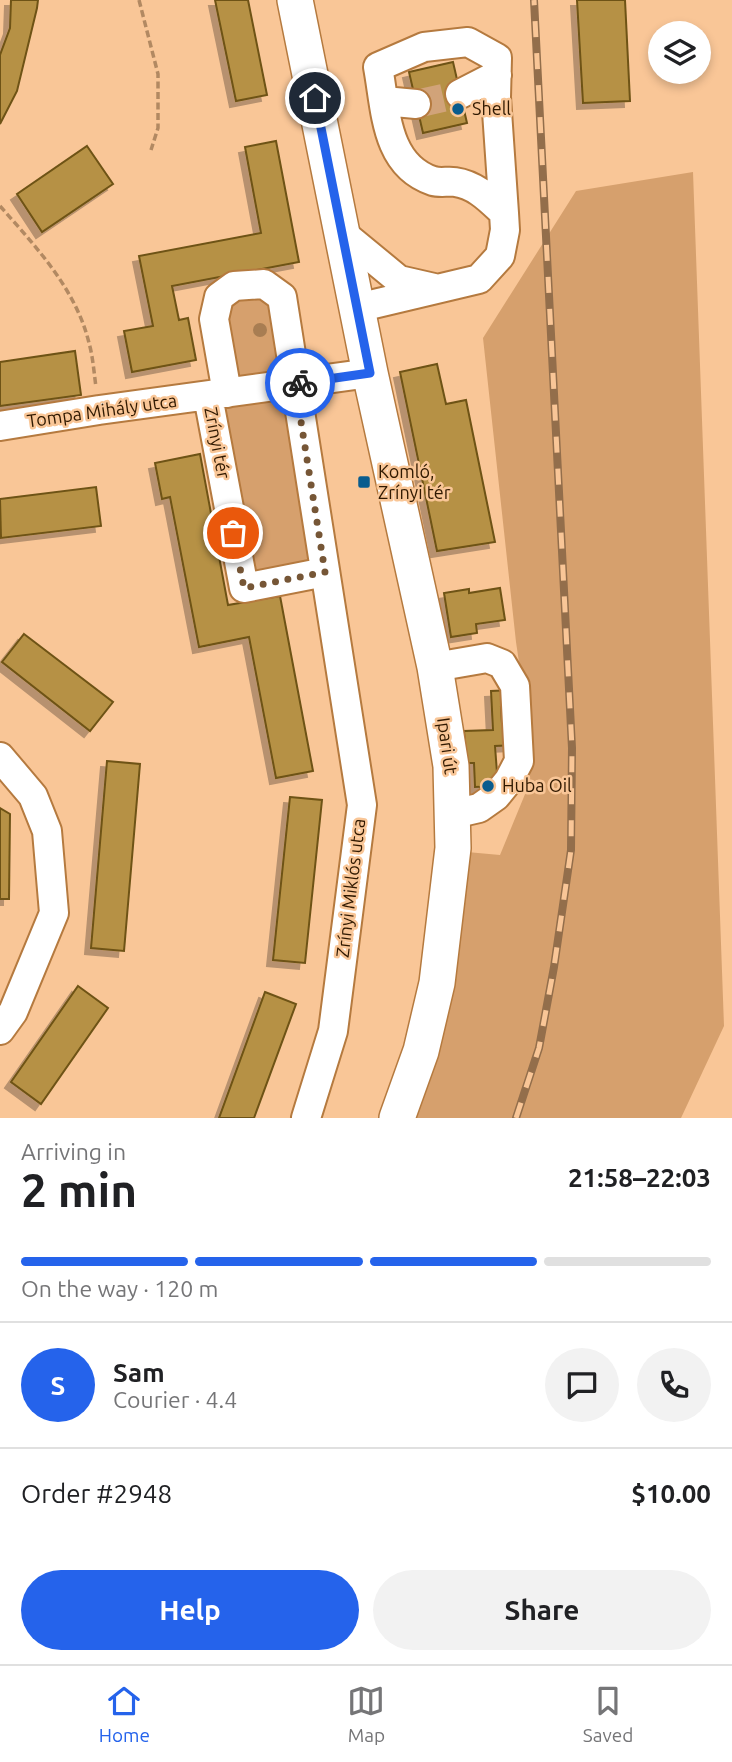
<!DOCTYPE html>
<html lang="en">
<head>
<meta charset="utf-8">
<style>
  :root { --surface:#fff; --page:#f2f2f2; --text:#202124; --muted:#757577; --line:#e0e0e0; --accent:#2563eb }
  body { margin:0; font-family:Ubuntu,sans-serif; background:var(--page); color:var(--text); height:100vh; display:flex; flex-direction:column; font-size:26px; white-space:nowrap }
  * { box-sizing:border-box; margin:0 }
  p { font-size:23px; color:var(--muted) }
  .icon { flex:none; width:38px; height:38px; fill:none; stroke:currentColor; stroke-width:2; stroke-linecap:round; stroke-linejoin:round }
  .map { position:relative; height:1118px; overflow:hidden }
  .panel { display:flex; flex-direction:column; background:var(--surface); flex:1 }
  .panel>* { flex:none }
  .buttons { position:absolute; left:648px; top:21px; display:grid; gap:14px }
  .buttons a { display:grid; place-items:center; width:63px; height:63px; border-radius:50%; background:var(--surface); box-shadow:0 4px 10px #0003; font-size:35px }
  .pin { position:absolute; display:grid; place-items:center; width:60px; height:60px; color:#fff; margin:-30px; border:4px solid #fff; border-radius:50%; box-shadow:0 2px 7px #0007 }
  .courier { position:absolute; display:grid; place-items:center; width:70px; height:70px; margin:-35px; border:5px solid #2563eb; border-radius:50%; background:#fff; color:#222; box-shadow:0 2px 9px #0007 }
  .overview em { font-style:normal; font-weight:600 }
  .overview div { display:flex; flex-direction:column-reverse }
  .overview { display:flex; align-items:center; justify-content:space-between; height:119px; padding:0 21px }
  h1 { font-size:46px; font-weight:600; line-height:52px }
  .bar { display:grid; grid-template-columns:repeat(4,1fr); gap:10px 7px; align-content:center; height:84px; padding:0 21px }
  .bar i { height:9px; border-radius:5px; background:var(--line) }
  .bar .active { background:var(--accent) }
  .bar p { grid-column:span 4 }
  .line { display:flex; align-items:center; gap:18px; padding:0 21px; border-top:2px solid var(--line) }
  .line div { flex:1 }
  .round { display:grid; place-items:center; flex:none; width:74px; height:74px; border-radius:37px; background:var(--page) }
  .button { display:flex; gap:14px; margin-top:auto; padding:14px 21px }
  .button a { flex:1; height:80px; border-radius:42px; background:var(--accent); color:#fff; font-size:28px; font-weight:600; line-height:80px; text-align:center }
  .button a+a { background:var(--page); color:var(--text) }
  .dock { display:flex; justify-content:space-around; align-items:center; height:98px; border-top:2px solid var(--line); background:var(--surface); font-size:19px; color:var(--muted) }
  .dock a { display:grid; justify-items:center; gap:4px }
  .dock .active { color:var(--accent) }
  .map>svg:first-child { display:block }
</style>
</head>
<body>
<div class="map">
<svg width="732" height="1118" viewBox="0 0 732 1118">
  <defs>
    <filter id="shadow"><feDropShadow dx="-6" dy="6" stdDeviation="0" flood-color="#0004"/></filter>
  </defs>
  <rect width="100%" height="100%" fill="#f9c697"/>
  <path fill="#d6a06d" d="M693 172 724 1026 681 1118H396L467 852 500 855 530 782 528 723 516 642 483 338 576 191Z
    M219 297H282L325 572 244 588 208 396 226 393Z"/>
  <path fill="#b69144" stroke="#6e5315" stroke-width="2" filter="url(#shadow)" d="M11 0H38L37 8 17 91 0 124V55L10 28Z
    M215 0H248L267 95 236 101Z
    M577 0H625L630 101 583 103Z
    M453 62 467 123 423 133 409 72Z
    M276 141 299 262 172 286 179 320 188 318 196 360 132 372 124 331 153 326 139 256 261 233 245 147Z
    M87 146 113 184 42 232 17 194Z
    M75 351 81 395 0 406V362Z
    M437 364 446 404 466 400 495 542 437 551 400 372Z
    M200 454 228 605 280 596 313 771 276 778 249 637 199 647 170 497 162 499 155 463Z
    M96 487 101 526 1 538 0 499Z
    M500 588 505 620 476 624 477 633 451 637 444 593 469 589V593Z
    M24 634 113 702 90 731 2 662Z
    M513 690 514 706 501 707 502 723H516L517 745 495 746 498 786 475 787 474 763H466L464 731 493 730 491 691Z
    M107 761 140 764 124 951 91 948Z
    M290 797 322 800 305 963 273 960Z
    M0 808 10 814 9 899H0Z
    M78 986 108 1008 41 1104 11 1082Z
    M265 992 296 1004 254 1118H219Z"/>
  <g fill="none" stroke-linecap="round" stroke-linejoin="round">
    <path stroke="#d1a379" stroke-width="28" stroke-dasharray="28 14" stroke-linecap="butt" d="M416 104 460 94"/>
    <g stroke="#b57a3f" stroke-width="32">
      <path id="minor" d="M460 94 497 75
        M384 101 416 104
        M342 233 399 280 434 288
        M357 308 479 279 500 256 505 230 504 213 496 97 497 58 468 42 424 47 378 67C386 110 385 165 433 181 440 183 448 181 455 182 476 185 489 199 504 213
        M227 393 214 319 219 297 234 286 264 284 282 297 362 805 333 1031 306 1118
        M208 396 244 588 325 572
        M0 426 99 410 370 373
        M435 667 487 658 502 664 515 686 519 761 509 780 496 796 479 808 453 814
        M0 757 33 796 47 831 54 913 13 1012 0 1030"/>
    </g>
    <g stroke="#b57a3f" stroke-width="38">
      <path id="major" d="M295 0 370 373 435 667 451 766 453 848 437 983 421 1051 397 1118"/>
    </g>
    <path stroke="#b28962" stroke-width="3.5" stroke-dasharray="7 3.5" stroke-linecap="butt" d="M139 0 158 74V128L151 150
      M0 206C36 247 76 289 89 343 93 357 94 373 96 387"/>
    <use href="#minor" stroke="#fff" stroke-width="28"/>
    <use href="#major" stroke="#fff" stroke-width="35"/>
    <g stroke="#936e4b" stroke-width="8">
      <path id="rail" d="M516 1118 539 1048 554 967 571 850 572 748 534 0"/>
    </g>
    <use href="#rail" stroke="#f9c697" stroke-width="5" stroke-dasharray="16" stroke-linecap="butt"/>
  </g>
  <circle fill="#a87d52" cx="260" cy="330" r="7"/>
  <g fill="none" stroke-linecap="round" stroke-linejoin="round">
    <path stroke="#765636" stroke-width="7" stroke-dasharray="0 12.6" d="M233 533 244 588 325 572 295 384 300 383"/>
    <path stroke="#2563eb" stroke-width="9" d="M300 383 370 373 315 98"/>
  </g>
  <g fill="#095c8e" stroke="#f9c697" stroke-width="2.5">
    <circle cx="458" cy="109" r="7"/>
    <rect x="357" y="475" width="14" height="14" rx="3.5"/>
    <circle cx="488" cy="786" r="7"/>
  </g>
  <g text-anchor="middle" stroke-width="5" stroke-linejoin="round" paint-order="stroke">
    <g font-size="18" fill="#301901" stroke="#f9c697" text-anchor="start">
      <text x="472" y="115">Shell</text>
      <text x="378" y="478">Komló,<tspan x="378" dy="21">Zrínyi tér</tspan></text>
      <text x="502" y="792">Huba Oil</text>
    </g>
    <g font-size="18" fill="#301901" stroke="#f9c697">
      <text transform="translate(102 411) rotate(-8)" y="6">Tompa Mihály utca</text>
      <text transform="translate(217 443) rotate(79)" y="6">Zrínyi tér</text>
      <text transform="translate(447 746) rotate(82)" y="6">Ipari út</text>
      <text transform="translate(351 888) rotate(-83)" y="6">Zrínyi Miklós utca</text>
    </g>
  </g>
</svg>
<div class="buttons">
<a><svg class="icon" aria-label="layers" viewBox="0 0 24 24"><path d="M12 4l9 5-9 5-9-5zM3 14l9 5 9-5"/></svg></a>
</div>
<div class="pin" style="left:233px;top:533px;background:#ea580c"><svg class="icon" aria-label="bag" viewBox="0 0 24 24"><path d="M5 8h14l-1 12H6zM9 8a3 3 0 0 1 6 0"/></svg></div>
<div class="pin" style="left:315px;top:98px;background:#1f2937"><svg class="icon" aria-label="home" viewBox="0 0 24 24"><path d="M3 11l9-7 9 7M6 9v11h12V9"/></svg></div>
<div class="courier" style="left:300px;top:383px"><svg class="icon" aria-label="bike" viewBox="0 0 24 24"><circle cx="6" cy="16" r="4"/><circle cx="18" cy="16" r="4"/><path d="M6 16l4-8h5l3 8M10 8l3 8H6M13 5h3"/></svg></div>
</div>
<section class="panel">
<div class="overview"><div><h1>2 min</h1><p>Arriving in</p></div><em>21:58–22:03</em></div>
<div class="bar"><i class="active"></i><i class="active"></i><i class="active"></i><i></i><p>On the way · 120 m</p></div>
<div class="line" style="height:126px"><b class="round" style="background:var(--accent);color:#fff">S</b><div><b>Sam</b><p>Courier · 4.4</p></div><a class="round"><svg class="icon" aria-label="chat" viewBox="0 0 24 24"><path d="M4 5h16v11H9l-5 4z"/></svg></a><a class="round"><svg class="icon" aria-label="phone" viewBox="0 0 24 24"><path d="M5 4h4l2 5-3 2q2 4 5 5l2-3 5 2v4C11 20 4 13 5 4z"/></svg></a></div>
<div class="line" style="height:91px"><div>Order #2948</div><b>$10.00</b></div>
<div class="button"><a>Help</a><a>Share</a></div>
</section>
<nav class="dock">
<a class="active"><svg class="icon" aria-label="home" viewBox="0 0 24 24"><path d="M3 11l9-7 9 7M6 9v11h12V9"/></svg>Home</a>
<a><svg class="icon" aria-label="map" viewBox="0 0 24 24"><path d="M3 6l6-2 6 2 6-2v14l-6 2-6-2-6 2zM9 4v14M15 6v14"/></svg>Map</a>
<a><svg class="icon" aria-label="saved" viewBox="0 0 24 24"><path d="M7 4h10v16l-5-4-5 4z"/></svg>Saved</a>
</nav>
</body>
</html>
